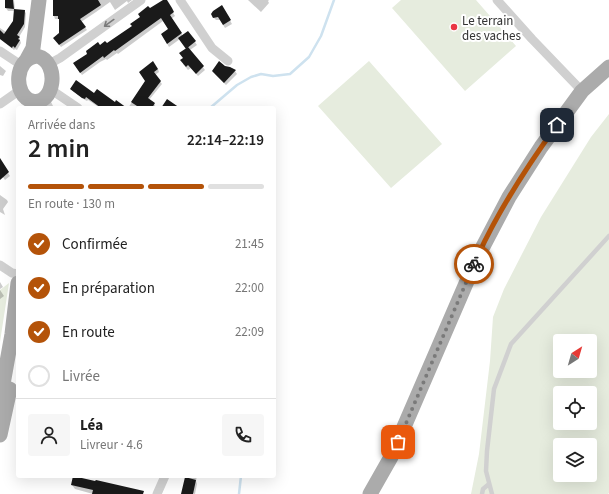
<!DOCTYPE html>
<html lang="fr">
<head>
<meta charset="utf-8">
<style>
  :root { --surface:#fff; --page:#f6f6f6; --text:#222; --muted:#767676; --line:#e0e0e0; --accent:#b45309 }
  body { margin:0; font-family:"Source Sans 3",sans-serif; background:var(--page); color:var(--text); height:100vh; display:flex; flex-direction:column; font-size:15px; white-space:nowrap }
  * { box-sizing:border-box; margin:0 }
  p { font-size:13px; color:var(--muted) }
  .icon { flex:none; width:22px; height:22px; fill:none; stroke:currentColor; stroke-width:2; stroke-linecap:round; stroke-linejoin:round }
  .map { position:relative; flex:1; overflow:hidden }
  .panel { position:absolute; left:16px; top:106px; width:260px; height:372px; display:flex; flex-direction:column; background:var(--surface); border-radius:4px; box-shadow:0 4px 16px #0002 }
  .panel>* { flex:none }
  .needle { width:26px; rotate:37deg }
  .controls { position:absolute; left:553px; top:334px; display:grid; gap:8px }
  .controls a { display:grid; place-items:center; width:44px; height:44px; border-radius:4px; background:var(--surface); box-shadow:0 4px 16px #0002; font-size:20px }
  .pin { position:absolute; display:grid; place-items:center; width:34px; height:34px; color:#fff; margin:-17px; border-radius:8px; box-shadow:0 2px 6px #0006 }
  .courier { position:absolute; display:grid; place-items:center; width:40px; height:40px; margin:-20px; border:3px solid #b45309; border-radius:50%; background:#fff; color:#222; box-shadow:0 1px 5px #0007 }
  .overview em { font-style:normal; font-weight:600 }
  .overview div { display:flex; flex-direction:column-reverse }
  .overview { display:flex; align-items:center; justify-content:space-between; height:68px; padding:0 12px }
  h1 { font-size:26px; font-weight:600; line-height:30px }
  .bar { display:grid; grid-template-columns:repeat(4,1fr); gap:6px 4px; align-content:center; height:48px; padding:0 12px }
  .bar i { height:5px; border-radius:3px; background:var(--line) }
  .bar .current { background:var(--accent) }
  .bar p { grid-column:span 4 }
  .line { display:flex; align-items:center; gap:10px; padding:0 12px; border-top:1px solid var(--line) }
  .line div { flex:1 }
  .round { display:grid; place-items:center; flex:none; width:42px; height:42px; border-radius:4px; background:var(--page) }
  ol { padding:0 12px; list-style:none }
  li { display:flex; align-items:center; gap:12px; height:44px }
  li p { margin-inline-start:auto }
  li .icon { padding:4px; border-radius:50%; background:var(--accent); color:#fff; stroke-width:4 }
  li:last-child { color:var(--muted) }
  li i { width:22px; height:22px; border:2px solid var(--line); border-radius:50% }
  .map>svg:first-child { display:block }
</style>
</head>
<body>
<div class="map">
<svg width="609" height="494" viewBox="0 0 609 494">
  <rect width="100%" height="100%" fill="#fff"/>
  <path fill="#e6ecde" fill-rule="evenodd" d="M401 0H476L516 46 465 91 392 8Z
    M369 61 442 144 391 188 318 106Z
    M609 114V493L608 494H471L479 454 490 361 493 317 504 289 541 217 591 137ZM560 341H590V371H560ZM560 393H590V423H560ZM560 445H590V475H560Z
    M9 283 0 342V343V290Z"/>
  <path fill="#0003" d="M6 0H14L15 10 24 11 26 13 25 27 19 37 21 43 17 50 15 49 14 50 0 39V28L6 32 14 22V11H8L6 8Z
    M54 0H132L128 3 127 1 115 10 110 2 96 12 81 22 87 30 61 47 56 41 60 34 59 19H55L54 16Z
    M165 0 175 16 171 19 183 36 188 32 195 42 197 45 190 50 205 70 198 76 191 68 188 70 183 64 187 49 180 39 169 47 162 35 169 30 163 21 118 54 117 53 107 60 106 59 100 62 82 75 76 67 100 46 107 45 133 26 149 10Z
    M248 0H269L268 1 269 3 261 12Z
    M222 6 232 24 225 28 220 20H216L212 16Z
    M0 66 6 71 3 76 0 75Z
    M224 67 235 71 237 74 226 85 215 74Z
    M158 69 159 72 155 75 162 84 149 100 154 104 156 107 155 108H128L146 81 140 72Z
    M71 89 94 94 125 108H100L88 100 87 101 85 100 73 91Z
    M3 165 10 176 5 180 0 173V167Z
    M0 195 7 200 8 202 3 209 5 215 0 212Z
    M0 282 3 287 0 289Z
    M0 290 4 296 0 299Z
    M186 476H197L196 481 197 484 195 494 185 492 183 489Z
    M72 485 140 494H93L75 489Z"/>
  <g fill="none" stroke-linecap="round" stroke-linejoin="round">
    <path stroke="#cee2ef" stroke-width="2.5" d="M210 108 237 85 251 77 261 74 273 76 290 74 309 57 321 36 334 0
      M239 494 241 476"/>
  </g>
  <path fill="#1a1a1a" d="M5 0H13L14 9 25 10 24 24 17 35 20 37 18 39 20 40 15 48 13 46 12 48 0 39V30L4 34 13 21 14 9 5 8Z
    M53 0H98L101 5 80 19 86 27 59 45 53 38 59 33V19H58V16H53Z
    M163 0H167L172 8 174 12 170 15 182 33 167 44 161 34 168 29 161 18 115 51 114 50 104 58 103 56 99 59 80 73 73 63 87 54 86 51 98 42 100 45 105 41 107 43 132 26 130 24 140 17 138 14 148 6 150 8Z
    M222 5 231 20 223 25 218 17 213 18 211 14 213 11Z
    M188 31 196 41 186 49 178 38Z
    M188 47 204 66 196 74 188 65 186 67 180 60 183 58 179 53Z
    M153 61 158 69 154 72 161 81 148 98 155 103 152 108H140L131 102 145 81 139 72Z
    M219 61 225 66 230 67 236 70 224 83 212 71Z
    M76 80 94 93 97 89 115 102 116 100 127 108H101L86 97 85 99 82 98 70 89Z
    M167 99 180 108H161Z
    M0 158 9 172 0 180Z
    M73 476 95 481 96 480 144 491 143 494H92L93 490 71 485Z
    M185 477 196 480 193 494H181Z"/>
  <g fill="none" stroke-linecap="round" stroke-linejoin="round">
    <path stroke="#d0d0d0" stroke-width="4.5" d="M482 494 483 489 489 484
      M492 494 486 471 487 451 494 389 511 344 609 236"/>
    <path stroke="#d0d0d0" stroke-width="9" d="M180 0 212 48 228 61
      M497 0 532 39 582 91
      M0 51 21 65
      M49 64 60 58 141 0
      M50 89 78 108
      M44 98 49 108
      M0 104 20 90
      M0 265 12 273 18 274
      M157 494 165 476"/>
    <path stroke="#ababab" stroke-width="15" d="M37 56C61 62 54 107 32 101 13 96 14 58 37 56Z
      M27 59 33 48 39 0
      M0 401 12 334 18 283
      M0 435 10 389
      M370 494 391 457 477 258 509 197 541 147 582 91 609 67"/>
  </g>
  <defs><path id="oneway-shaft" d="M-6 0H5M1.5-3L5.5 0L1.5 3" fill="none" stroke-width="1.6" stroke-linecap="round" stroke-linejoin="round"/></defs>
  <use stroke="#7a7a7a" href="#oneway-shaft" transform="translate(109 23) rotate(144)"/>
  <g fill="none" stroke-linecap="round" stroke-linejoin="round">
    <path stroke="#7a7a7a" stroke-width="4" stroke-dasharray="0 7.2" d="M398 442 474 264"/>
    <path stroke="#b45309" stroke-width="5" d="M474 264C496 214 525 169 557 125"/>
  </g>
  <circle fill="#ea3544" stroke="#fff" stroke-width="1.5" cx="454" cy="27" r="4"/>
  <g text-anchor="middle" stroke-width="4" stroke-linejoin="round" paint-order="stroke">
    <g font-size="13" fill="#333" stroke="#fff" text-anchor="start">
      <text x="462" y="25">Le terrain<tspan x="462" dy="15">des vaches</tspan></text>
    </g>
  </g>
</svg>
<div class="controls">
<a><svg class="needle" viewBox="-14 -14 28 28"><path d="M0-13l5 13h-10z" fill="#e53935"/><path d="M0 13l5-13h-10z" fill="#767676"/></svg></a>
<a><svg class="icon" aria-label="locate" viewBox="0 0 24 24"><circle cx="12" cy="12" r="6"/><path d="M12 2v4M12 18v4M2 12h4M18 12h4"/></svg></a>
<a><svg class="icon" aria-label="layers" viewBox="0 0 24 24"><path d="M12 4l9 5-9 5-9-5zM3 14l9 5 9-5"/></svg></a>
</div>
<div class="pin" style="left:398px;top:442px;background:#ea580c"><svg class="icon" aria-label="bag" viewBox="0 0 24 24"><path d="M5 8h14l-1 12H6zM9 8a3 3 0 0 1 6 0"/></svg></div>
<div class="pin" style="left:557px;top:125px;background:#1f2937"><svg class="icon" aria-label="home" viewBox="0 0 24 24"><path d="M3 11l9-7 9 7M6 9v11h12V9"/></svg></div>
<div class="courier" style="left:474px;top:264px"><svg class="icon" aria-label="bike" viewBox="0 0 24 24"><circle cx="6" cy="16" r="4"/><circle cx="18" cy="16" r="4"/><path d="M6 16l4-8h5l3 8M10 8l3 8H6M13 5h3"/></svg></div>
<section class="panel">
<div class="overview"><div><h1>2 min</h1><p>Arrivée dans</p></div><em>22:14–22:19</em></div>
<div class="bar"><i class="current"></i><i class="current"></i><i class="current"></i><i></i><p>En route · 130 m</p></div>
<ol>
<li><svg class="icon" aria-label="check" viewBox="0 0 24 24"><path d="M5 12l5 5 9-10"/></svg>Confirmée<p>21:45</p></li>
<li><svg class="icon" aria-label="check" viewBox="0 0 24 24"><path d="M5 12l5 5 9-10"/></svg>En préparation<p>22:00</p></li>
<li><svg class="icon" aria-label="check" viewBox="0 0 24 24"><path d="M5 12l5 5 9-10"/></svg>En route<p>22:09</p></li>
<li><i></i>Livrée</li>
</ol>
<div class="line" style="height:72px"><a class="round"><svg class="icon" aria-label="person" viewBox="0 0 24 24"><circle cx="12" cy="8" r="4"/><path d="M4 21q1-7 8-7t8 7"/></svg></a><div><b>Léa</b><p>Livreur · 4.6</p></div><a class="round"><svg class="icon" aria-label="phone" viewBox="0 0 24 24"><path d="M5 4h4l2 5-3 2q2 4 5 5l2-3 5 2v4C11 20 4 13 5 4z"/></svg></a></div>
</section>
</div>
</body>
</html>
